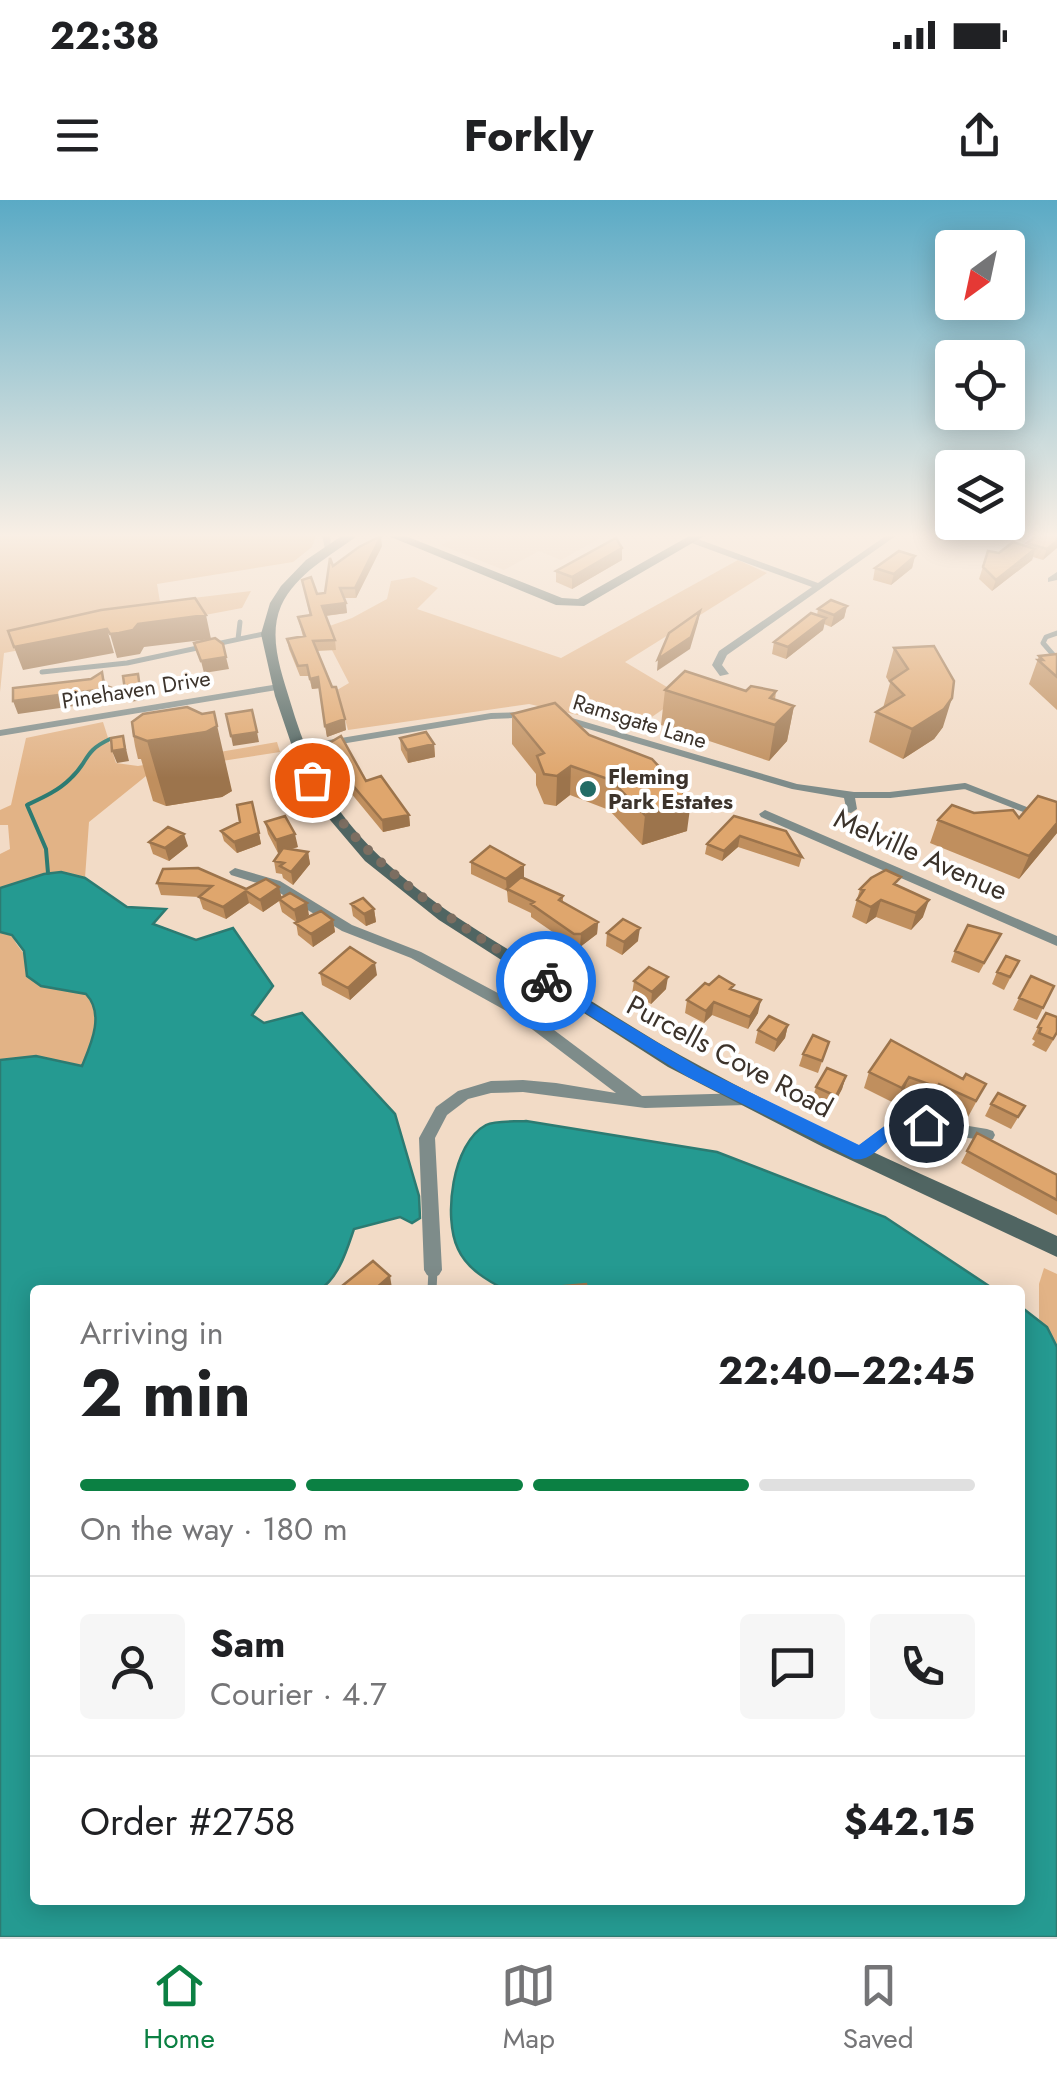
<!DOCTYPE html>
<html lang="en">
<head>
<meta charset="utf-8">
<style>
  :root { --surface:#fff; --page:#f6f6f6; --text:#202124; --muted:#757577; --line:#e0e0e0; --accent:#0b8043 }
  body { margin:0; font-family:Jost,sans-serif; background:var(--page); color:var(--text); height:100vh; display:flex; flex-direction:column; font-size:38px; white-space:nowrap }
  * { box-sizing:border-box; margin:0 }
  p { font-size:32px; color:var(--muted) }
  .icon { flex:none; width:55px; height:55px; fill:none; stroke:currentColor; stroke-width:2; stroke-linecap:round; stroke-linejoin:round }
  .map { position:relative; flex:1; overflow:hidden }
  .details { position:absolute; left:30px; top:1085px; width:995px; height:620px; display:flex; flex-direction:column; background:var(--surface); border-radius:10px; box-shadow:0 5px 25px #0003 }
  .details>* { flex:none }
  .needle { width:65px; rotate:213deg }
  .fabs { position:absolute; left:935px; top:30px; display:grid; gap:20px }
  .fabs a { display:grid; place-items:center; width:90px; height:90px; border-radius:10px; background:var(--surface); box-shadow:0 5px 25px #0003; font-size:50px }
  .pin { position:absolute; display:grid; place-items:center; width:85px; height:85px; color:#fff; margin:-42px; border:5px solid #fff; border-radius:50%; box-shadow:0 2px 10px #0007 }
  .courier { position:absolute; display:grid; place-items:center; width:100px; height:100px; margin:-50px; border:8px solid #1a73e8; border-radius:50%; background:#fff; color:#222; box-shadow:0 2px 12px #0007 }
  .head em { font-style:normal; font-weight:700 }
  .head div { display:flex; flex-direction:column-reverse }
  .head { display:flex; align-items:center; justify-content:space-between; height:170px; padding:0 50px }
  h1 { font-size:65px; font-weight:700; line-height:75px }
  .bar { display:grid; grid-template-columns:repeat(4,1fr); gap:15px 10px; align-content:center; height:120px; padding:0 50px }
  .bar i { height:12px; border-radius:8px; background:var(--line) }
  .bar .selected { background:var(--accent) }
  .bar p { grid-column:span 4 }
  .line { display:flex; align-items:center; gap:25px; padding:0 50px; border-top:2px solid var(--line) }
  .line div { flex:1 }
  .round { display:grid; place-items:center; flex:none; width:105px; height:105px; border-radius:10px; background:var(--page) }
  .status { display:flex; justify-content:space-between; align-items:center; height:70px; padding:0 50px; background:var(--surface); direction:ltr }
  .status svg { height:28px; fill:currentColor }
  header { display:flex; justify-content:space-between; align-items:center; height:130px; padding:0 50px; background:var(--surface); font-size:45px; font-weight:700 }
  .tab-bar { display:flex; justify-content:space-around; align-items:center; height:140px; border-top:2px solid var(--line); background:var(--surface); font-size:28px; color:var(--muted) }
  .tab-bar a { display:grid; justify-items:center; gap:5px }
  .tab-bar .selected { color:var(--accent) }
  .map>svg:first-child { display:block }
</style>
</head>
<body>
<div class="status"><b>22:38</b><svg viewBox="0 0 49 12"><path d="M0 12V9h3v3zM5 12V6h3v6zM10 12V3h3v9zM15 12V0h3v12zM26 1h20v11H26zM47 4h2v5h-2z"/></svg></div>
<header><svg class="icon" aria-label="menu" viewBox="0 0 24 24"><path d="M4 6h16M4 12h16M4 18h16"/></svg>Forkly<svg class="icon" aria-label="share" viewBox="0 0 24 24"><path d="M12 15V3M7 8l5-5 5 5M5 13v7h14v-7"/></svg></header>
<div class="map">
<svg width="1057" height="1737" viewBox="0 0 1057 1737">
  <rect width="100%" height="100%" fill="#f2dbc6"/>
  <path fill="#e9cdb3" d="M461 335H606L561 360 539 351 504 370 441 345Z"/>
  <path fill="#e2b386" d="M0 335H316L312 347 293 362 157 384 160 402 251 391 242 408 4 453 0 492Z
    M738 360 767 373 625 462 682 496 636 528 529 504 348 530 337 490 349 483 321 429 352 418 387 399 391 381 414 377 438 388 417 409 561 458Z
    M103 522 116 563 138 566 277 542 280 552 151 572 89 622 85 678 52 672 0 688V654L10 649 8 625H0V610L11 605 26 538Z
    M0 732 13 735C15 749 32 754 26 771 42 797 74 780 93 801L96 829 82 866 36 856 0 860Z
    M1044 1068 1057 1074V1147L1039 1119V1084Z"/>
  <path fill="#259a91" stroke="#2c7b72" stroke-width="2.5" d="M61 672 85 678 127 707 166 709 153 724 196 740 233 728 273 786 252 815 264 823 302 813 395 914 419 996 420 1018 412 1023 400 1017 354 1029C347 1049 339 1078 319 1090H35V1700H1020V1106L1047 1127 1057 1147V1737H0V860L36 856 82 866C91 844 105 814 86 794L41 786 27 776 24 751 12 735 0 732V688L44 674Z
    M526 921 717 952 885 1017 995 1090H506C488 1081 467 1069 458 1049 443 1018 452 943 486 925 496 920 515 922 526 921Z"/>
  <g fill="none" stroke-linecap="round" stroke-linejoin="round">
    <path stroke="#2c7b72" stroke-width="4" d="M48 673 46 649 27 605C42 598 58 591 70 579 90 561 82 552 110 539"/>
    <path stroke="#7e8c8a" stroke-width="5" d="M1057 433 1046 437 1043 443 1057 459
      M238 439 240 422
      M42 472 127 463 268 433"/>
    <path stroke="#7e8c8a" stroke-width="6" d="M850 595H890L965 586 1034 613"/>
    <path stroke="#7e8c8a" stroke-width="9" d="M432 1090 433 1070"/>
    <path fill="#7e8c8a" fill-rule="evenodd" d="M322 335H330L331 349H325Z
      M887 335H897L727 455 722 465 729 474 720 476 712 465 719 451 812 387 689 342V338H695L818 383Z
      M1057 372V380L1048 382V378Z
      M279 484 284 487 283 489 0 536V530Z
      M532 512 536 513V517L491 519 299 551 293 548 299 545 491 513Z
      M555 513 797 584 854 592 857 609 851 613 847 612 844 598 792 589 551 518 550 516Z
      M765 610 1057 736V746L761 617 759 614Z
      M235 668 280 681 352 725 421 752 522 806 642 896 746 893 751 895 754 899 751 903 746 905 645 908 523 892 491 893 468 899 447 915 435 938 442 1070 439 1075 433 1078 427 1075 424 1070 419 938 436 907 458 891 491 881 523 880 556 883 616 893 512 814 411 758 342 731 270 687 231 675 229 672Z
      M926 919 987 929 993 931 995 935 993 939 987 941 926 931 896 935 866 959 860 960 854 959 852 954 854 949 886 925Z"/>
    <path fill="#506562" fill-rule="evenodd" d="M343 335H358C330 357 297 372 281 406 268 437 281 471 290 501 304 548 322 592 354 629 405 690 480 732 547 773 598 805 649 839 702 867 817 930 938 981 1057 1036V1057L823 947 668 867 439 720 365 661 325 614 298 564 275 496 261 434 270 403 281 386 306 360Z
      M386 335H403L562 398 578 399 691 335H706L584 406 556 405Z"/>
  </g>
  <path fill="#c08f5e" d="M1057 335 1043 360 1033 357 1032 360 992 391 979 379 988 351 999 353 1026 346 1027 343Z
    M382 346 356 398H344L347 413 326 416 335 440 336 450 317 451 346 530 327 537 320 488 312 489 309 476H300L289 449 287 439 303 437 298 417 310 416 302 380 317 394 325 393 333 366Z
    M622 348V360L572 389 556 382V371Z
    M915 356 912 368 891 385 873 380 875 368Z
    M847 406 844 418 831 427 824 424 823 430 786 459 772 454 774 442 817 415 818 409Z
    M934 446 943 527 934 539 903 559 869 542 876 512 883 508 890 483 886 477 894 448Z
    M1057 454V510L1029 484 1039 456Z
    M665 490 776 491 775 500 794 506 787 541 769 561 661 525Z
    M512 514 687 631 642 645 609 610 570 595 556 606 544 604 536 585V574L512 544Z
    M132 528 232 591 222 597 166 606 153 601 141 559H138L135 546Z
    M400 538 434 544 435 557 408 563 401 550Z
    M326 545 366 581 409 615 410 626 383 632 341 581 327 556Z
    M252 602 261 644 237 653 224 641 221 631 240 622Z
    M1057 602V633L1019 679 930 643 938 620 974 613 1019 618Z
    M734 616 802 657 799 667 738 647 722 661 705 654 707 644Z
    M265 622 298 647 290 649 308 652 310 664 293 685 283 678 282 674 276 673 274 661 280 652 278 653 268 634Z
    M149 642 188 646 169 661 153 654Z
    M471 662 524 665V678L563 696V702L598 722 597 734 580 747 573 746 531 717V713L508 702 507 691 471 674Z
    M163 669 282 698 309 715 302 720H333L335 732 313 747 298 735 296 722 282 712 279 701 263 712 249 703 226 719 203 709 199 697 161 695 157 683Z
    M898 686 923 717 911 730 876 717 866 724 852 717 860 689Z
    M351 704 374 709 376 722 366 726 353 716Z
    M607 733 638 741 622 755 606 746Z
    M1001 734 979 773 951 762 955 751Z
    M1019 761 1004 790 992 784 997 772Z
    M320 773 377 775 350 800 322 785Z
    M634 781 666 789 651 804 632 794Z
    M709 785 733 790 758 813 748 829 712 815 704 823 685 813 687 800Z
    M1054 786 1037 820 1013 810 1019 798Z
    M788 825 785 838 774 852 755 843 758 830Z
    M1038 827 1057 834 1046 852 1032 845 1035 841 1032 839Z
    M829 842 818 873 799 866 803 854Z
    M869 872 963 879 986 884 968 917 932 900 930 903 903 893 896 904 864 888Z
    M846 876 842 889 832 908 812 900 816 887Z
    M991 904 1025 906 1011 929 985 916Z
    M922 924 946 930 933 957 929 955 927 958 911 948Z
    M977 933 1057 975V1015L961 963Z"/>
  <path fill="#9c744c" d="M381 336 382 346 356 398 355 388Z
    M1057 341V348L1043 360 1047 349Z
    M622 348V360L572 389V377Z
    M1035 349 1032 360 992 391 996 380Z
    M915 356 912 368 891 385 894 374Z
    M346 403 347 413 323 416 322 406Z
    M847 406 844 418 831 427 834 415Z
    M700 411 698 422 690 449 657 471 658 459Z
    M206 415 211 439 144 447 140 454 117 458 110 434 138 424Z
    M826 418 823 430 786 459 788 447Z
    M107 429 114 453 23 470 14 447Z
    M226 457 229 469 204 473 201 461Z
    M102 472 107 489 112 488 116 500 18 514 13 501 105 489Z
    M138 474 144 500 129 502 125 490Z
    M318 477 320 488 312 489 310 479Z
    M952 498 943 527 934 539 903 559 912 529Z
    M794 506 787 541 769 561 775 525Z
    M214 512 232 591 222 597 166 606 147 541Z
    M345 519 346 530 327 537 325 526Z
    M257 532 259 542 233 546 231 536Z
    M123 536 129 561 117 563 112 551Z
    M434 544 435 557 408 563 407 550Z
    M571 566 570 595 556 606 557 576Z
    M691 601 687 631 642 645 645 615Z
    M409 615 410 626 383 632 382 620Z
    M1057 623V633L1019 679 1029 656Z
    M259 633 261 644 237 653 234 642Z
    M184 634 188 646 169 661 165 648Z
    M295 634 298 647 278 653 276 640Z
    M740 636 738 647 722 661 724 651Z
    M308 652 310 664 293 685 291 672Z
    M524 665V678L507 692 506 679Z
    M279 687 282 699 263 712 260 700Z
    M246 691 249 703 226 719 223 707Z
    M881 700 876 717 866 724 871 707Z
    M929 700 923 717 911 730 916 713Z
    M307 703 309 715 297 723 294 710Z
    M374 709 376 722 366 726 364 714Z
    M333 720 335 732 313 747 311 734Z
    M598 722 597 734 580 747 581 734Z
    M640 728 638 741 622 755 624 742Z
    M375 763 377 775 350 800 348 788Z
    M668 777 666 789 651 804 652 792Z
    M761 800 758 813 748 829 750 817Z
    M714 802 712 815 704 823 706 811Z
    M788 825 785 838 774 852 777 840Z
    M846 876 842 889 832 908 836 896Z
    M909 877 903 893 896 904 902 888Z
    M390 1076 392 1088 389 1090H374Z"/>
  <path fill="#dfa66d" stroke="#9c744c" stroke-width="2.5" d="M1038 335H1057V341L1047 349 1027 343Z
    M381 336 355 388H340L346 403 322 406 335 440 313 441 332 487H336L345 519 325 526 318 477 310 479 307 465 298 466 287 439 305 436 298 417 311 415 302 380 311 377 317 394 325 393 330 358 333 366 359 347Z
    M616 338 622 348 572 377 556 371Z
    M1013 342 1035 349 996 380 983 367 988 351 999 353Z
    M899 351 915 356 894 374 875 368Z
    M195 398 206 415 138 424 133 430 119 433 110 434 107 429 14 447 8 431 101 410Z
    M831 400 847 406 834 415 818 409Z
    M700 411 691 437 658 459 669 433Z
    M811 413 826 418 788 447 774 442Z
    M215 438 223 444 226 457 201 461 194 443Z
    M934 446 954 481 952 498 944 509 912 529 876 512 904 495 890 481 908 469 894 448Z
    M1057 454V477L1038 460H1043L1039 456Z
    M685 471 746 491 751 486 776 491 770 498 794 506 775 525 665 490Z
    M102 472 104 485 112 488 13 501V488L91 479Z
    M138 474 140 488 125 490 123 476Z
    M555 503 589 535 652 559 691 601 645 615 611 580 571 566 557 576 544 574 537 556 544 553 512 514Z
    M187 507 202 514 214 512 217 526 206 532 147 541 134 536 132 522 143 514Z
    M252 510 257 532 231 536 226 514Z
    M426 532 434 544 407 550 400 538Z
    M123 536 125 549 112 551 111 538Z
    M341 536 366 581 381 576 409 615 382 620 339 569 326 545Z
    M1038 596 1057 602V623L1029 656 938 620 952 605 974 613 1013 610 1019 618Z
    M252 602 259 633 234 642 221 631 240 622 237 605Z
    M285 616 295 634 276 640 265 622Z
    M734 616 786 631 802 657 740 636 724 651 707 644Z
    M168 627 184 634 165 648 149 642Z
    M490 646 524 665 506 679 471 662Z
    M283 648 308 652 291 672 280 666 284 663 274 661Z
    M198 668 246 689 266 679 279 687 260 700 246 691 223 707 199 697 212 686 157 683 163 669Z
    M886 670 901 677 894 684 929 700 916 713 881 700 871 707 857 700 864 690 860 689 871 678Z
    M521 677 563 696 559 700 598 722 581 734H574L531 704 534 702 507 689Z
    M290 693 307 703 294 710 279 699Z
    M363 698 374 709 364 714 351 704Z
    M321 711 333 720 311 734 295 723Z
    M623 719 640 728 624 742 607 733Z
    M968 725 1001 734 984 763 955 751Z
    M350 747 375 763 348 788 320 773Z
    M1006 756 1019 761 1010 777 997 772Z
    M649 767 668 777 652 792 634 781Z
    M719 776 734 785 730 789 761 800 750 817 714 802 706 811 687 800 705 783 709 785Z
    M1031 776 1054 786 1043 808 1019 798Z
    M1046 813 1057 817V832L1053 839 1039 833 1041 828 1038 827Z
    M769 816 788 825 777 840 758 830Z
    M813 835 829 842 822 861 803 854Z
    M891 840 963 879 966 874 986 884 976 901 939 884 937 887 909 877 902 888 869 872Z
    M827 868 846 876 836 896 816 887Z
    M998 893 1025 906 1018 917 991 904Z
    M922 924 946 930 938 945 934 943 933 946 916 936Z
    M977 933 1057 975V1000L967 951Z
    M373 1061 390 1076 374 1090H337Z
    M586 1084 587 1090H519Z"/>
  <linearGradient id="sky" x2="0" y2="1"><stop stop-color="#5aaac5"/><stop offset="0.58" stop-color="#f9efe5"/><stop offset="1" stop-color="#f9efe5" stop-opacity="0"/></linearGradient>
  <rect width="1057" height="578" fill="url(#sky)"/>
  <path fill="#1a73e8" d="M546 776 700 868 859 945 886 925 926 918 934 925C924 936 909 930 896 936 880 943 873 962 854 959L688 877 541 785 539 781Z"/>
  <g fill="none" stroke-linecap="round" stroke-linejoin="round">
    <path stroke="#7c6e61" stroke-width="10" stroke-dasharray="0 18" d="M312 580C367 670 459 724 546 781"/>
  </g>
  <circle fill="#226c66" stroke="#fff" stroke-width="4" cx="588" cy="589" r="10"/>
  <g text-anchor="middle" stroke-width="8" stroke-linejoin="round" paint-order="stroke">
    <g font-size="22" fill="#3c332b" stroke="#fff">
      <text transform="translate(136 489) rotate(-9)" y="8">Pinehaven Drive</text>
      <text transform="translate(640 521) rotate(17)" y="8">Ramsgate Lane</text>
    </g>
    <g font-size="22" font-weight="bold" fill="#3c332b" stroke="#fff" text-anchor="start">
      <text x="608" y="584">Fleming<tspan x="608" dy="25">Park Estates</tspan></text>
    </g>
    <g font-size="28" fill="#3c332b" stroke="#fff">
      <text transform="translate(921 654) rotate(24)" y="10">Melville Avenue</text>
      <text transform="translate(730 856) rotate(28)" y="10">Purcells Cove Road</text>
    </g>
  </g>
</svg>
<div class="fabs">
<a><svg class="needle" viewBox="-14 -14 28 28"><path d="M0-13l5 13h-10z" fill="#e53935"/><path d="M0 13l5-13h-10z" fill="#757577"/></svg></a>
<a><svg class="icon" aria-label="locate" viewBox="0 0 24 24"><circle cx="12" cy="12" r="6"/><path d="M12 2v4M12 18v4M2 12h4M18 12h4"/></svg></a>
<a><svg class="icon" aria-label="layers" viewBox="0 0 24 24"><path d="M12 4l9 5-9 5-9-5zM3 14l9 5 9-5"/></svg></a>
</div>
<div class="pin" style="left:312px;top:580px;background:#ea580c"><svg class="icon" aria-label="bag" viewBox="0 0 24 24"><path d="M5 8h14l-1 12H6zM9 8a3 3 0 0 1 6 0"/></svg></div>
<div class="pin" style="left:926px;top:925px;background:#1f2937"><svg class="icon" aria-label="home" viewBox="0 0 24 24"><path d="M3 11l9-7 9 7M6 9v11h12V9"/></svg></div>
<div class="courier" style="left:546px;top:781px"><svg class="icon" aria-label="bike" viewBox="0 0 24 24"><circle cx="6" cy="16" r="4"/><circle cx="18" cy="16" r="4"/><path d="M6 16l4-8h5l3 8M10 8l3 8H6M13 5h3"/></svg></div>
<section class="details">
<div class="head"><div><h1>2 min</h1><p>Arriving in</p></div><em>22:40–22:45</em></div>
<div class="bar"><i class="selected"></i><i class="selected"></i><i class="selected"></i><i></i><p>On the way · 180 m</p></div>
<div class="line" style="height:180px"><a class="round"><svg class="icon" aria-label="person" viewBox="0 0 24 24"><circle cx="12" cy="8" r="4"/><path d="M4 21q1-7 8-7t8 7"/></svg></a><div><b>Sam</b><p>Courier · 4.7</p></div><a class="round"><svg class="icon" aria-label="chat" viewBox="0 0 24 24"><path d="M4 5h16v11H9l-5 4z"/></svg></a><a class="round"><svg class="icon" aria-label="phone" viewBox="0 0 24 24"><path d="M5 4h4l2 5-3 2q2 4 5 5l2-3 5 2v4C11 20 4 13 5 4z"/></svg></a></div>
<div class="line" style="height:130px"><div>Order #2758</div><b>$42.15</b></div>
</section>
</div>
<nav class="tab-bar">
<a class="selected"><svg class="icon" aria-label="home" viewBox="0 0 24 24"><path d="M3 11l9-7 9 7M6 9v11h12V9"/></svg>Home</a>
<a><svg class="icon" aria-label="map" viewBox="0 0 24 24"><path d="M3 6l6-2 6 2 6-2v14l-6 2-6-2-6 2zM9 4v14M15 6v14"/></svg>Map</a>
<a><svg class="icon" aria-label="saved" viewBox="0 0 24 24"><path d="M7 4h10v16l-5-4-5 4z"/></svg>Saved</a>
</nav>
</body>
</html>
